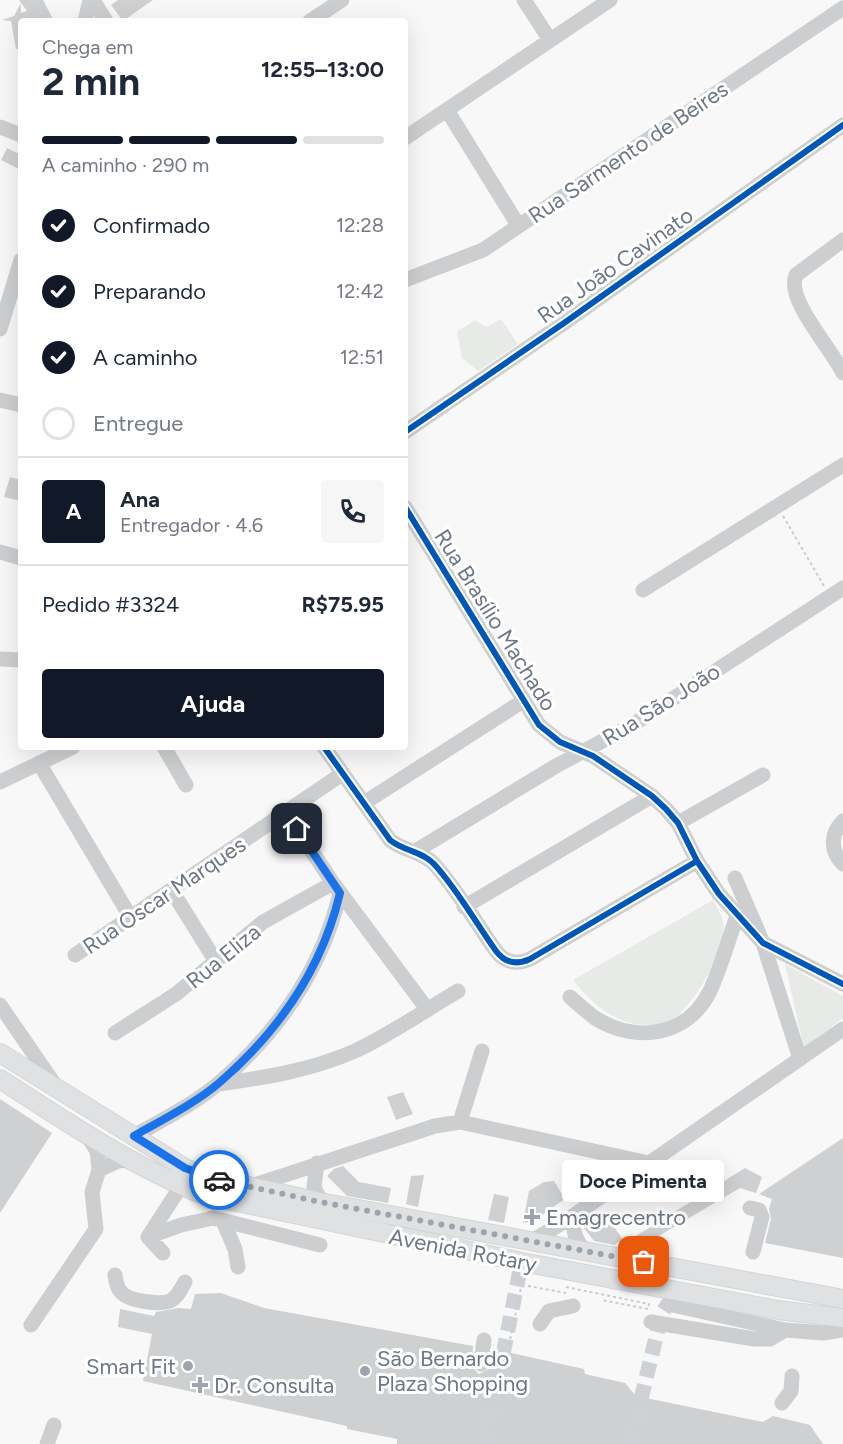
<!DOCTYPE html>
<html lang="pt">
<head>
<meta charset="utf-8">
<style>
  :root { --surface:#fff; --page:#f6f6f7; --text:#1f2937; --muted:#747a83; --line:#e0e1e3; --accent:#111827 }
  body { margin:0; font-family:Figtree,sans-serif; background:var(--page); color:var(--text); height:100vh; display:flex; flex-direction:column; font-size:22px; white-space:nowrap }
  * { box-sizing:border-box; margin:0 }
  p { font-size:20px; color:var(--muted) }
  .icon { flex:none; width:33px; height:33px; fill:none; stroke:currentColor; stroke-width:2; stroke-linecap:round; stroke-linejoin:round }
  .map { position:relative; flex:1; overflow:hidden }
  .details { position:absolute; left:18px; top:18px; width:390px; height:732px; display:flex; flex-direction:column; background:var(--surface); border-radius:6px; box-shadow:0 6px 24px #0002 }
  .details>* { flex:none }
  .pin { position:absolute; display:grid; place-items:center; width:51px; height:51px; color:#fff; margin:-26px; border-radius:12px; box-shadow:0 3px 9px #0006 }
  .courier { position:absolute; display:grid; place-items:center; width:60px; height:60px; margin:-30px; border:4px solid #1a73e8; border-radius:50%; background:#fff; color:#222; box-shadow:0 2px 8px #0007 }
  .bubble { position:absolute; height:42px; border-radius:6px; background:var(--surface); box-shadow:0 6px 24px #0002; font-size:20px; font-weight:700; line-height:42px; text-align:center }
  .overview em { font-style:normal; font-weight:700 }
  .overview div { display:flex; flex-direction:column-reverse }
  .overview { display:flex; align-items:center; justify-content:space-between; height:102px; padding:0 24px }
  h1 { font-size:39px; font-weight:700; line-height:45px }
  .bar { display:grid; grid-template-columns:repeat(4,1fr); gap:9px 6px; align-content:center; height:72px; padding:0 24px }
  .bar i { height:8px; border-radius:4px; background:var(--line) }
  .bar .current { background:var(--accent) }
  .bar p { grid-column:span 4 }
  .line { display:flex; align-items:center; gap:15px; padding:0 24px; border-top:2px solid var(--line) }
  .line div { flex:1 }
  .round { display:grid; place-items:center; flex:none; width:63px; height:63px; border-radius:6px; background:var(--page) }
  ol { padding:0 24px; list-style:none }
  li { display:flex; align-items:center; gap:18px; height:66px }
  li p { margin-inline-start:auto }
  li .icon { padding:6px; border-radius:50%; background:var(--accent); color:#fff; stroke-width:4 }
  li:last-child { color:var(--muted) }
  li i { width:33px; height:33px; border:3px solid var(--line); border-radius:50% }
  .action { display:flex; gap:12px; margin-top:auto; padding:12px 24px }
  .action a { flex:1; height:69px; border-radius:6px; background:var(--accent); color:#fff; font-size:24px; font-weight:700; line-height:69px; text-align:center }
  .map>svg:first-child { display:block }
</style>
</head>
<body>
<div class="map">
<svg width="843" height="1444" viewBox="0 0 843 1444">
  <rect width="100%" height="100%" fill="#f8f8f8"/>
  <path fill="#e7eae6" d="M501 319 518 344 478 371 462 358 457 332 475 320 486 327Z
    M713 900C716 906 721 914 723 921 729 948 690 1015 663 1025 659 1026 653 1025 649 1025 615 1025 593 1005 573 980Z
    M785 964 843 996V1018L804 1048Z"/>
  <path fill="#cfd0d1" d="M19 0H43L54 21H21V48L16 49 11 21 2 20 14 16 21 3V13L27 11Z
    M118 0H153L123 21 111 5Z
    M7 148 21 155V170L1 160Z
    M10 477 21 480V501L4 497Z
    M403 1092 413 1114 396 1120 387 1097Z
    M0 1099 52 1133 0 1213Z
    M843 1138V1258L765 1243 771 1219 769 1209 772 1199 759 1194Z
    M343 1166 359 1182 391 1188 388 1203 347 1196 327 1176 334 1169Z
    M745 1168 762 1177 756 1193 740 1188 640 1247 634 1237Z
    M424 1175 418 1207 406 1204 411 1176Z
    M554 1181 565 1199 530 1223 523 1222 529 1191 544 1182Z
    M494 1194 509 1197 504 1223 488 1220Z
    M603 1213 623 1239 614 1245 594 1241 584 1228Z
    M221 1293 264 1308 473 1346 472 1367 479 1374 489 1369 493 1349 584 1369 585 1374 625 1383 636 1396 763 1422 773 1416 810 1425 823 1444H397V1439L347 1429V1426L143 1381 152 1334 118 1327 120 1309 154 1316 156 1312 178 1308 191 1309 195 1294Z"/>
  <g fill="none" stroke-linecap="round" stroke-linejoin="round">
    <path stroke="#ced1d6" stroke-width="15" stroke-dasharray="15 8" stroke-linecap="butt" d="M485 1444 519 1275
      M630 1444 662 1313 668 1304"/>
    <g stroke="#d4d5d6" stroke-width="20">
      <path id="major" d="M0 1053 185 1168 208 1177 320 1202 843 1299
        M0 1079C65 1121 131 1166 204 1195L522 1262 778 1310 843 1318"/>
    </g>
    <path stroke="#cacbcc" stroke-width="2" stroke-dasharray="3 3" stroke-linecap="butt" d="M783 516 824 586
      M528 1286 566 1293
      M566 1287 649 1304 648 1309 602 1300
      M509 1345 521 1288"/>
    <path stroke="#cdcecf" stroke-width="15" d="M93 0 106 21
      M524 0 550 40
      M85 21 90 0
      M310 21 342 0
      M447 110 518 225
      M0 127 21 135
      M405 138 610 0
      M843 240 796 275C785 299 832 349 843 373
      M405 280 483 250 843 8
      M0 329 21 260
      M0 400 21 405
      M405 432 564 323 843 125
      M405 507 539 725 560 742 593 756 652 796 666 809 678 823 697 861 719 894 763 943 843 984
      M0 552 21 558
      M643 590 843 465
      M0 659 21 660
      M164 747 186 785
      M324 747 390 840C403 851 422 851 434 864 457 889 476 923 496 951 505 963 517 965 530 959L697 861
      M39 763 131 918
      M0 782 73 747
      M364 803 523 701
      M285 811 333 883 427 1009
      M843 821C830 834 830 851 843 864
      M678 823 763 775
      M414 852 556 766 634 724 843 588
      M735 878 763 943 800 1059
      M172 891 215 960
      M464 907 652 796
      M75 955 342 774
      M570 997C578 1004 587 1012 595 1018 637 1044 688 1036 710 991 721 967 728 941 737 916
      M0 1005 55 1085
      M115 1033 176 994 263 922 333 883
      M218 1084C264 1078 312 1070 355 1051 391 1034 424 1011 458 991
      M460 1122 482 1051
      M134 1136C162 1120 194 1104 219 1083 278 1032 322 969 340 893
      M317 1163 314 1187 325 1210
      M99 1170 118 1161 132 1160
      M248 1187 435 1126 460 1122 649 1163
      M750 1208 759 1210 762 1217 753 1252
      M573 1216C573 1232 575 1240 586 1252
      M223 1221 235 1249 238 1267
      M148 1237 181 1225 213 1218 320 1245
      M148 1237 181 1186
      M148 1237 163 1253
      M531 1242 573 1216 843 1029
      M115 1275C116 1281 117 1289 122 1293 130 1301 159 1305 170 1301 178 1297 181 1288 185 1282
      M519 1275 522 1262
      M668 1304 785 1330
      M651 1322 754 1339H770L785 1330 823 1333 843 1330
      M540 1324 549 1311 573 1306
      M31 1325 96 1229 92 1192 99 1170 97 1151 87 1135
      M481 1364 484 1340
      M782 1403 791 1391 792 1376
      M47 1444 54 1425"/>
    <use href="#major" stroke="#e0e1e2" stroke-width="18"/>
    <g stroke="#fff" stroke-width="10">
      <path id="cycleway" d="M405 432 564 323 843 125
        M405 507 539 725 560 742 593 756 652 796 666 809 678 823 697 861 719 894 763 943 843 984
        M324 747 390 840C403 851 422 851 434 864 457 889 476 923 496 951 505 963 517 965 530 959L697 861"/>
    </g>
    <use href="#cycleway" stroke="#0057b8" stroke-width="6"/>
  </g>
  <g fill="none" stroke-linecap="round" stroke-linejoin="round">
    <path stroke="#9da4ad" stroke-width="6" stroke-dasharray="0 10.8" d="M219 1180 320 1202 644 1262"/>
    <path stroke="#1a73e8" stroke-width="8" d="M219 1180 185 1168 134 1136C162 1120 194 1104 219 1083 278 1032 322 969 340 893L297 829"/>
  </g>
  <g fill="#9da4ad" stroke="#fff" stroke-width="2">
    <path d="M529 1208h6v6h6v6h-6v6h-6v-6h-6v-6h6z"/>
    <circle cx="188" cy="1366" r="6"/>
    <circle cx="365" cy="1371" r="6"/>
    <path d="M197 1376h6v6h6v6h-6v6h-6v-6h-6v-6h6z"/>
  </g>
  <g text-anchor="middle" stroke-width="6" stroke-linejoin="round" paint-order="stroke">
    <g font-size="22" fill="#6c7785" stroke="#fff">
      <text transform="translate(628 152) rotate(-34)" y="8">Rua Sarmento de Beires</text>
      <text transform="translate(615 265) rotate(-35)" y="8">Rua João Cavinato</text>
      <text transform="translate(496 620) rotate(58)" y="8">Rua Brasílio Machado</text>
      <text transform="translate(661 704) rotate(-32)" y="8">Rua São João</text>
      <text transform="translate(164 895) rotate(-34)" y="8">Rua Oscar Marques</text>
      <text transform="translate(223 956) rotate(-39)" y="8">Rua Eliza</text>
      <text transform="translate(463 1250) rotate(11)" y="8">Avenida Rotary</text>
    </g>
    <g font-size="22" fill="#6c7785" stroke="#fff" text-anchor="start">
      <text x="546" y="1225">Emagrecentro</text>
      <text x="377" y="1366">São Bernardo<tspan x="377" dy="25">Plaza Shopping</tspan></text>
      <text x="176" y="1374" text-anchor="end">Smart Fit</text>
      <text x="214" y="1393">Dr. Consulta</text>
    </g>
  </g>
</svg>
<div class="pin" style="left:644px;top:1262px;background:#ea580c"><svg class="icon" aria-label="bag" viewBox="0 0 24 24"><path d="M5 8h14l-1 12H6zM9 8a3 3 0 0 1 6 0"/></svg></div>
<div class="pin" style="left:297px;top:829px;background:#1f2937"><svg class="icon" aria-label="home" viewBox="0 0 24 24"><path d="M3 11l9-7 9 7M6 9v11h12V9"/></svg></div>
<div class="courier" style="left:219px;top:1180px"><svg class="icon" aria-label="car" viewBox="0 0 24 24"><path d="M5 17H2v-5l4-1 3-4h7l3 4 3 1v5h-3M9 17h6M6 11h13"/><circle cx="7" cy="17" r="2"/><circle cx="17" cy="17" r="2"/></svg></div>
<div class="bubble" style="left:562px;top:1160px;width:162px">Doce Pimenta</div>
<section class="details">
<div class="overview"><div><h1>2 min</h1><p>Chega em</p></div><em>12:55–13:00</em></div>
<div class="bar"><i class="current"></i><i class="current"></i><i class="current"></i><i></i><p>A caminho · 290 m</p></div>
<ol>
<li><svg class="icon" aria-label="check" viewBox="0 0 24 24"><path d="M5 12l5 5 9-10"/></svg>Confirmado<p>12:28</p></li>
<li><svg class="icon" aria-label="check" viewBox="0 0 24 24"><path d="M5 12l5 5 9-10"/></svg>Preparando<p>12:42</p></li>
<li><svg class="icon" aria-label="check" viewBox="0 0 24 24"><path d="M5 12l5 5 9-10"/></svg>A caminho<p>12:51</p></li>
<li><i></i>Entregue</li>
</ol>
<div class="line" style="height:108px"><b class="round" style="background:var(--accent);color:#fff">A</b><div><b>Ana</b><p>Entregador · 4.6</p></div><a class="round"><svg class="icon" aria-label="phone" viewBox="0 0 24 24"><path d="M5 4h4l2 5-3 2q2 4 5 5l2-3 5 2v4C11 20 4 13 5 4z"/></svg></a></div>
<div class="line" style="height:78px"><div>Pedido #3324</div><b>R$75.95</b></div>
<div class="action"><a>Ajuda</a></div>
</section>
</div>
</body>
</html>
